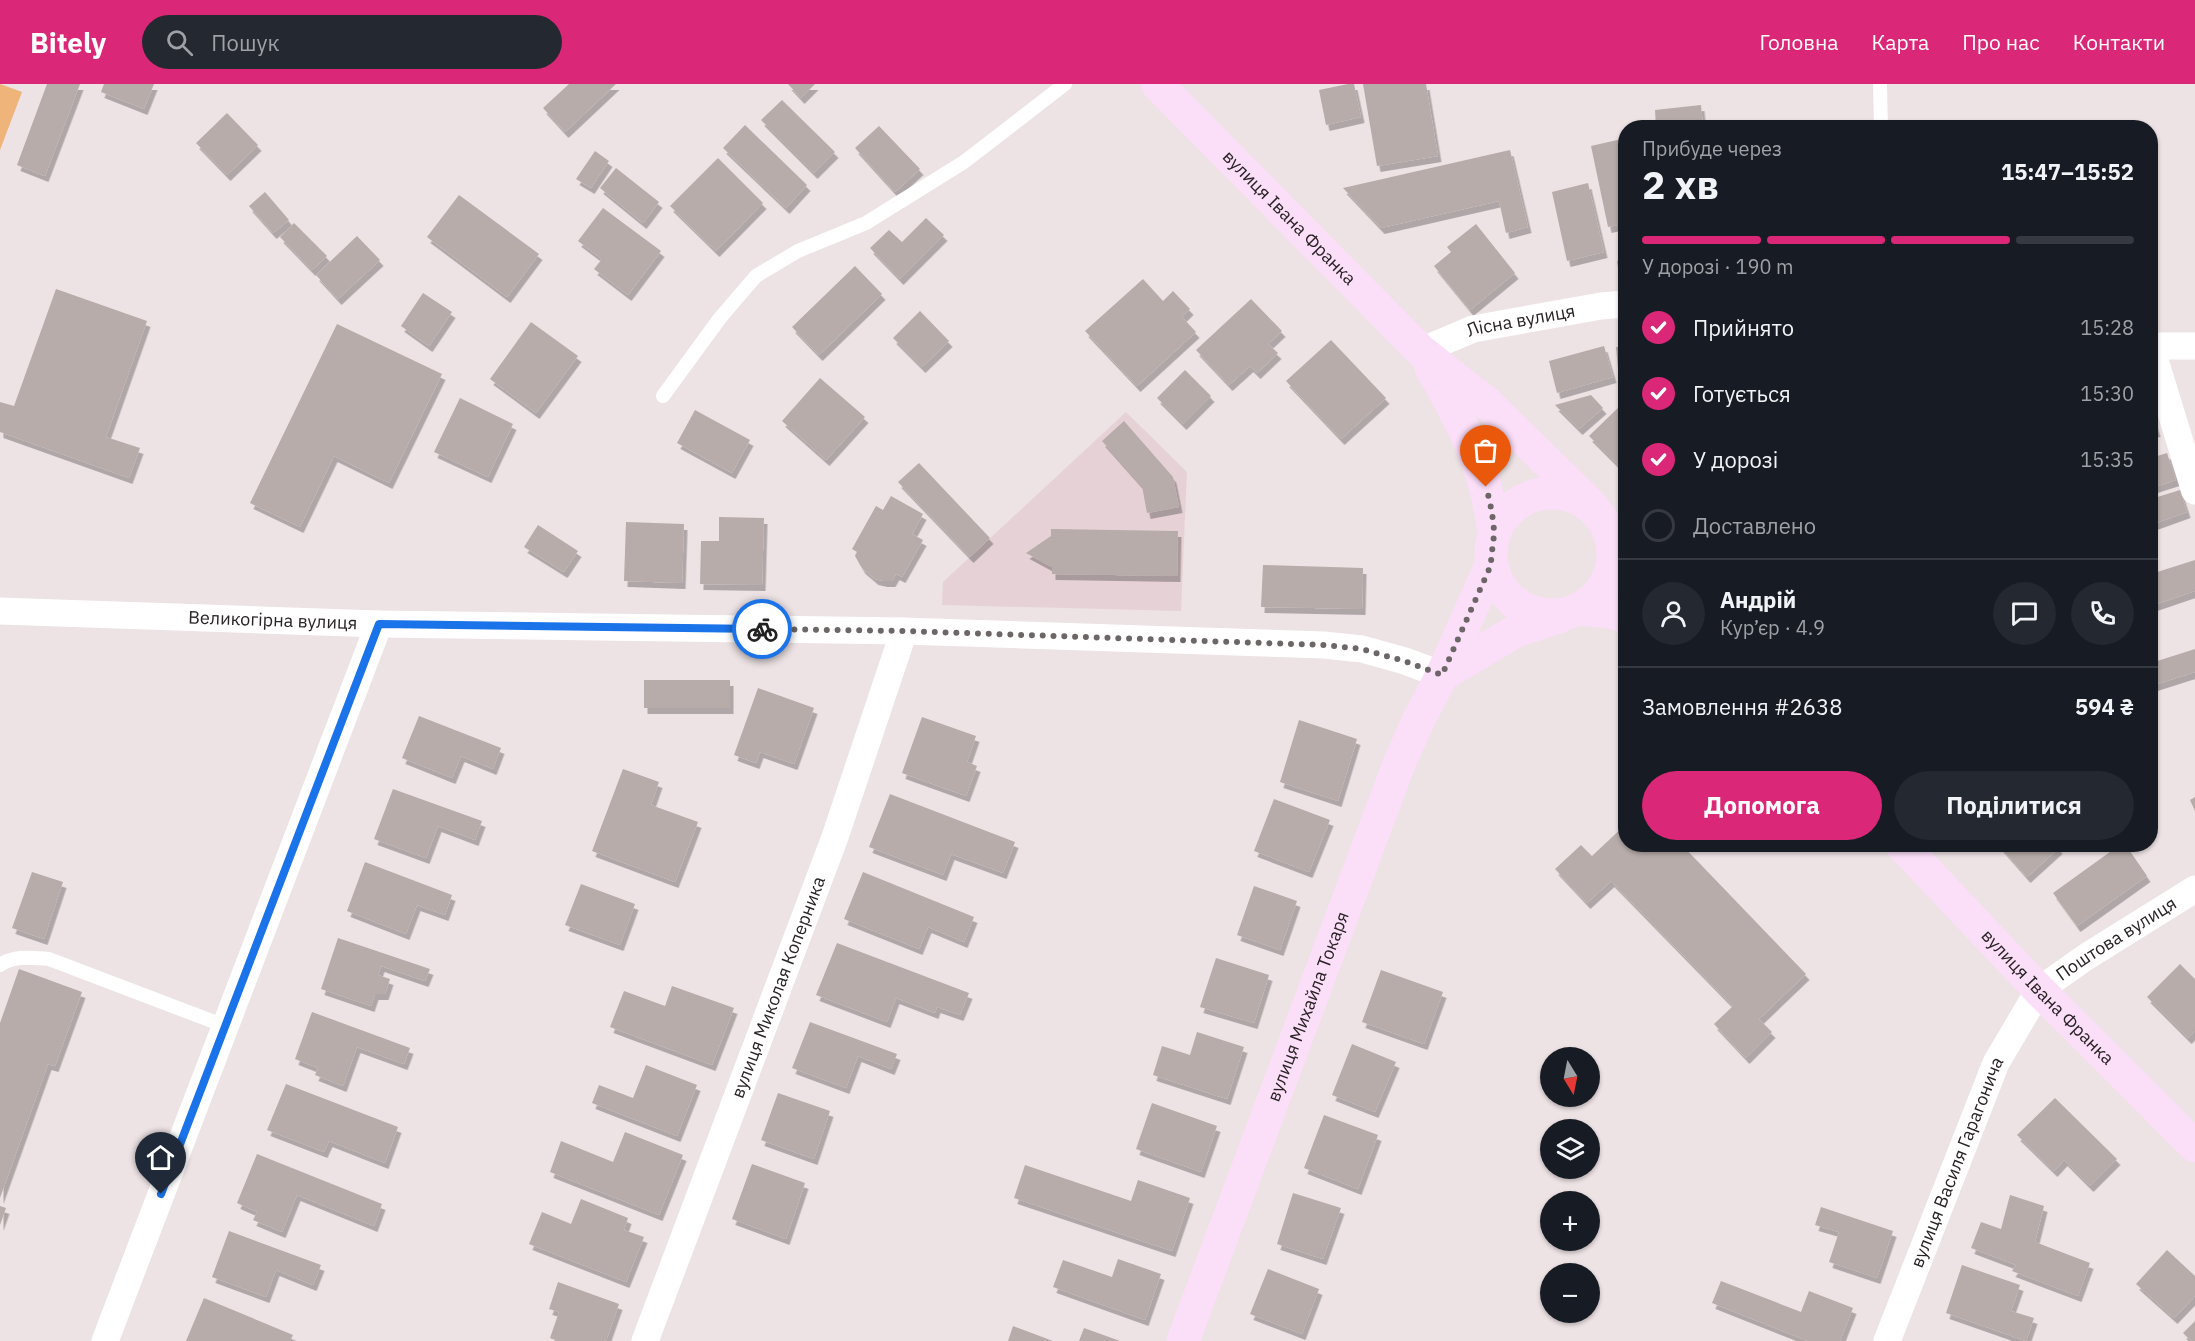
<!DOCTYPE html>
<html lang="uk">
<head>
<meta charset="utf-8">
<style>
  :root { --surface:#171b24; --page:#242831; --text:#f1f3f6; --muted:#9ea1a6; --line:#363941; --accent:#db2777 }
  body { margin:0; font-family:"IBM Plex Sans",sans-serif; background:var(--page); color:var(--text); height:100vh; display:flex; flex-direction:column; font-size:22px; white-space:nowrap }
  * { box-sizing:border-box; margin:0 }
  p { font-size:20px; color:var(--muted) }
  .icon { flex:none; width:33px; height:33px; fill:none; stroke:currentColor; stroke-width:2; stroke-linecap:round; stroke-linejoin:round }
  .map { position:relative; flex:1; overflow:hidden }
  .details { position:absolute; left:1618px; top:36px; width:540px; height:732px; display:flex; flex-direction:column; background:var(--surface); border-radius:24px; box-shadow:0 2px 4px #0004 }
  .details>* { flex:none }
  .needle { width:39px; rotate:170deg }
  .controls { position:absolute; left:1540px; top:963px; display:grid; gap:12px }
  .controls a { display:grid; place-items:center; width:60px; height:60px; border-radius:50%; background:var(--surface); box-shadow:0 2px 4px #0004; font-size:30px }
  .pin { position:absolute; display:grid; place-items:center; width:51px; height:51px; color:#fff; margin:-62px -26px; border-radius:50% 50% 50% 0; rotate:-45deg; box-shadow:0 0 6px #0007 }
  .pin .icon { rotate:45deg }
  .courier { position:absolute; display:grid; place-items:center; width:60px; height:60px; margin:-30px; border:4px solid #1a73e8; border-radius:50%; background:#fff; color:#222; box-shadow:0 2px 8px #0007 }
  .headline em { font-style:normal; font-weight:700 }
  .headline div { display:flex; flex-direction:column-reverse }
  .headline { display:flex; align-items:center; justify-content:space-between; height:102px; padding:0 24px }
  h1 { font-size:39px; font-weight:700; line-height:45px }
  .bar { display:grid; grid-template-columns:repeat(4,1fr); gap:9px 6px; align-content:center; height:72px; padding:0 24px }
  .bar i { height:8px; border-radius:4px; background:var(--line) }
  .bar .selected { background:var(--accent) }
  .bar p { grid-column:span 4 }
  .line { display:flex; align-items:center; gap:15px; padding:0 24px; border-top:2px solid var(--line) }
  .line div { flex:1 }
  .round { display:grid; place-items:center; flex:none; width:63px; height:63px; border-radius:32px; background:var(--page) }
  ol { padding:0 24px; list-style:none }
  li { display:flex; align-items:center; gap:18px; height:66px }
  li p { margin-inline-start:auto }
  li .icon { padding:6px; border-radius:50%; background:var(--accent); color:#fff; stroke-width:4 }
  li:last-child { color:var(--muted) }
  li i { width:33px; height:33px; border:3px solid var(--line); border-radius:50% }
  .button { display:flex; gap:12px; margin-top:auto; padding:12px 24px }
  .button a { flex:1; height:69px; border-radius:36px; background:var(--accent); color:#fff; font-size:24px; font-weight:700; line-height:69px; text-align:center }
  .button a+a { background:var(--page); color:var(--text) }
  header { display:flex; align-items:center; gap:36px; box-sizing:border-box; height:84px; padding:0 30px; background:var(--accent); color:#fff }
  header strong { font-size:28px }
  nav { display:flex; gap:33px; margin-inline-start:auto; font-size:21px }
  .search { width:420px; height:54px; background:var(--page); display:flex; align-items:center; gap:15px; box-sizing:border-box; padding:0 21px; border-radius:33px; color:var(--muted); font-size:22px }
  .map>svg:first-child { display:block }
</style>
</head>
<body>
<header>
<strong>Bitely</strong>
<div class="search"><svg class="icon" aria-label="search" viewBox="0 0 24 24"><circle cx="10" cy="10" r="6"/><path d="M15 15l6 6"/></svg>Пошук</div>
<nav><a>Головна</a><a>Карта</a><a>Про нас</a><a>Контакти</a></nav>
</header>
<div class="map">
<svg width="2195" height="1257" viewBox="0 0 2195 1257">
  <defs>
    <filter id="shadow"><feDropShadow dx="3.5" dy="6" stdDeviation="0" flood-color="#0004"/></filter>
  </defs>
  <rect width="100%" height="100%" fill="#ede2e4"/>
  <path fill="#e6d2d6" d="M1126 328 1187 388 1181 527 942 521 943 498Z"/>
  <path fill="#efb479" d="M0 0 22 8 0 66Z"/>
  <path fill="#b7aca9" filter="url(#shadow)" d="M47 0H80L45 92 17 81Z
    M104 0H154L144 25 101 8Z
    M569 0H616L565 48 543 24Z
    M788 0H815L801 14Z
    M1348 0H1354L1361 33 1326 41 1319 6Z
    M1363 0H1426L1438 72 1377 82Z
    M782 16 835 68 814 89 761 36Z
    M1701 21 1703 44H1656L1655 26Z
    M227 29 258 61 227 91 196 59Z
    M745 41 807 101 786 124 723 64Z
    M879 42 920 85 895 108 855 64Z
    M1626 54V139L1608 143 1591 62Z
    M1510 66 1528 143 1506 149 1499 117 1381 144 1343 104Z
    M595 67 609 77 591 104 576 95Z
    M718 74 763 119 716 167 670 122Z
    M616 84 659 118 643 139 600 104Z
    M1588 99 1604 168 1567 177 1552 108Z
    M265 108 289 136 273 149 249 122Z
    M459 111 539 170 507 213 427 153Z
    M603 124 661 167 628 211 594 185 602 175 578 157Z
    M926 134 944 151 900 195 870 164 889 146 902 158Z
    M294 139 327 172 312 186 280 153Z
    M1476 140 1515 189 1470 226 1434 182 1451 168 1447 163Z
    M357 152 380 176 338 215 316 191Z
    M1626 176V202L1621 203 1617 177Z
    M855 182 882 210 819 271 792 243Z
    M1143 195 1163 217 1173 207 1190 225 1182 233 1196 248 1137 302 1085 247Z
    M56 205 147 237 106 353 140 364 129 394 0 348V318L14 322Z
    M423 209 452 228 429 262 401 242Z
    M1251 215 1282 247 1268 260 1278 269 1257 289 1250 282 1229 301 1196 266Z
    M920 227 949 257 922 283 893 254Z
    M531 238 578 272 536 329 490 295Z
    M337 240 442 290 389 399 334 372 300 443 250 419Z
    M1331 256 1386 314 1341 355 1286 297Z
    M1604 262 1613 293 1557 309 1549 277Z
    M1616 263H1626V306L1620 307Z
    M1185 286 1211 312 1183 340 1157 314Z
    M820 294 865 333 826 376 782 337Z
    M1591 311 1603 324 1579 345 1555 321Z
    M460 314 513 340 488 393 434 368Z
    M1622 320 1626 324V385L1624 387 1589 352Z
    M695 326 750 356 732 389 677 359Z
    M2151 328 2157 347 2151 348Z
    M1124 337 1173 393 1179 423 1147 429 1142 402 1102 357Z
    M2167 369 2176 396 2151 404V374Z
    M919 379 990 454 970 473 898 398Z
    M2180 406 2187 428 2151 441V415Z
    M891 412 923 430 912 450 923 456 902 493 896 490 892 497H884L875 495 862 484 855 472 857 468 852 465 876 422 883 426Z
    M719 433 764 434 762 501 700 500 701 457H719Z
    M626 438 684 440 682 499 624 497Z
    M538 441 578 467 564 488 524 463Z
    M1051 445 1178 447 1177 492 1052 490V483L1026 469 1051 452Z
    M2195 476V507L2151 522V490Z
    M1263 481 1363 484 1362 525 1261 523Z
    M2195 565V588L2151 602V579Z
    M644 596H730V624H644Z
    M758 604 814 624 794 680 760 668 756 679 734 671Z
    M419 632 501 664 493 685 461 672 452 694 402 674Z
    M922 633 976 652 967 678 977 682 966 712 902 689Z
    M1299 636 1357 655 1338 717 1280 698Z
    M623 685 659 698 651 721 698 738 675 798 592 767Z
    M393 705 482 737 475 756 438 742 426 774 374 755Z
    M890 710 1015 758 1003 789 951 770 943 791 869 763Z
    M2195 713V727L2190 716Z
    M1274 715 1330 736 1309 788 1254 767Z
    M1626 740V760H1681L1806 890 1759 935 1772 948 1746 974 1714 940 1733 922 1611 797 1587 819 1555 785 1581 761 1592 772Z
    M1998 760H2056L2059 764 2027 793Z
    M2121 760H2125L2147 792 2077 842 2053 809Z
    M365 778 452 811 445 831 417 821 406 850 347 827Z
    M32 788 63 798 44 855 12 844Z
    M863 788 974 833 964 858 928 843 919 865 844 835Z
    M581 800 635 820 620 861 565 841Z
    M1254 802 1297 817 1280 866 1237 851Z
    M338 854 430 885 425 897 381 882 378 891 390 895 385 910H375L371 922 321 905Z
    M837 859 969 909 960 931 937 923 935 929 896 914 887 938 816 911Z
    M1216 874 1269 891 1254 939 1200 923Z
    M2180 880 2195 895V947L2188 954 2147 913Z
    M19 885 82 908 55 982 48 980 0 1114V939Z
    M1381 886 1443 908 1424 960 1362 938Z
    M672 902 734 924 712 981 610 943 624 907 665 922Z
    M312 928 410 964 404 980 357 963 343 1002 315 991 318 984 295 975Z
    M810 938 897 970 891 985 858 972 846 1004 792 984Z
    M1197 948 1244 963 1227 1015 1153 991 1162 962 1190 971Z
    M1352 960 1396 978 1375 1028 1332 1011Z
    M646 981 697 1001 677 1052 592 1019 599 1001 633 1014Z
    M286 1000 398 1043 385 1079 329 1057 324 1068 267 1046Z
    M778 1009 830 1027 814 1075 761 1056Z
    M2055 1014 2117 1075 2090 1102 2064 1076 2054 1087 2017 1051Z
    M1152 1019 1217 1042 1201 1088 1136 1065Z
    M1324 1031 1378 1051 1358 1105 1304 1084Z
    M625 1048 683 1071 659 1131 550 1088 561 1057 613 1078Z
    M257 1070 382 1120 374 1142 297 1111 282 1148 253 1136 257 1128 237 1119Z
    M752 1080 805 1099 786 1155 732 1135Z
    M1025 1081 1131 1117 1138 1096 1190 1114 1172 1167 1014 1114Z
    M1293 1109 1341 1124 1323 1175 1277 1160Z
    M2010 1111 2044 1122 2035 1158 2090 1179 2078 1212 2012 1187 2016 1181 1971 1164 1981 1138 2001 1145Z
    M581 1115 628 1134 624 1146 644 1153 626 1198 529 1160 542 1128 571 1140Z
    M0 1122 6 1124 0 1141Z
    M1821 1123 1893 1147 1877 1194 1829 1178 1839 1148 1815 1141Z
    M229 1147 321 1181 313 1201 276 1186 266 1213 212 1193Z
    M2167 1166 2195 1192V1212L2174 1234 2136 1200Z
    M1118 1175 1161 1190 1145 1236 1053 1203 1063 1176 1112 1193Z
    M1962 1181 2020 1201 2011 1227 2034 1234 2026 1257 1946 1229Z
    M1268 1185 1319 1205 1302 1250 1250 1230Z
    M1721 1197 1801 1228 1809 1207 1853 1224 1840 1257H1808L1712 1219Z
    M558 1198 619 1220 606 1257H558L550 1254 559 1228 549 1225Z
    M204 1214 293 1251 290 1257H186Z
    M2195 1237V1257H2191L2183 1249Z
    M1013 1242 1053 1257H1008Z
    M1084 1244 1120 1257H1079Z"/>
  <g fill="none" stroke-linecap="round" stroke-linejoin="round">
    <path stroke="#fff" stroke-width="14" d="M1880 0 1881 44
      M663 312 720 234 756 192 798 167 866 139 964 78 1065 0
      M0 881C14 871 33 874 49 875L225 942"/>
    <g stroke="#fff" stroke-width="27">
      <path d="M2151 262H2195"/>
      <path d="M2151 263 2195 407"/>
      <path id="s1" d="M1421 267 1473 245 1601 222 1626 220"/>
      <path id="s2" d="M0 527 379 540 904 547 1324 561 1362 565 1405 577 1442 591"/>
      <path d="M105 1257 379 540"/>
      <path id="s3" d="M645 1257 835 753 904 547"/>
      <path id="s4" d="M1887 1257 1996 979 2039 906 2086 873 2195 805"/>
    </g>
    <g stroke="#fbdef8" stroke-width="33">
      <path id="s5" d="M1157 0 1421 267 1488 320 1591 421"/>
      <path d="M1431 284C1464 341 1486 383 1494 449"/>
      <circle cx="1552" cy="470" r="61"/>
      <path d="M1580 525 1610 528 1626 533"/>
      <path d="M1442 591 1516 547 1559 533"/>
      <path id="s6" d="M1901 760 2039 906 2195 1062"/>
      <path id="s7" d="M1183 1257 1399 680 1418 637 1442 591 1491 481"/>
    </g>
  </g>
  <g fill="none" stroke-linecap="round" stroke-linejoin="round">
    <path stroke="#6d6667" stroke-width="6" stroke-dasharray="0 10.8" d="M762 545 904 547 1324 561 1362 565 1404 577 1442 591 1491 481C1491 469 1494 458 1494 447 1493 432 1490 417 1486 403"/>
    <path stroke="#1a73e8" stroke-width="8" d="M161 1110 379 540 762 545"/>
  </g>
  <g text-anchor="middle" stroke-width="6" stroke-linejoin="round" paint-order="stroke">
    <g font-size="18" fill="#282324" stroke="#fbeff1">
      <text dy="6" stroke="none"><textPath href="#s5" startOffset="188">вулиця Івана Франка</textPath></text>
      <text dy="6" stroke="none"><textPath href="#s1" startOffset="105">Лісна вулиця</textPath></text>
      <text dy="6" stroke="none"><textPath href="#s2" startOffset="273">Великогірна вулиця</textPath></text>
      <text dy="6" stroke="none"><textPath href="#s4" startOffset="476">Поштова вулиця</textPath></text>
      <text dy="6" stroke="none"><textPath href="#s3" startOffset="378">вулиця Миколая Коперника</textPath></text>
      <text dy="6" stroke="none"><textPath href="#s6" startOffset="212">вулиця Івана Франка</textPath></text>
      <text dy="6" stroke="none"><textPath href="#s7" startOffset="357">вулиця Михайла Токаря</textPath></text>
      <text dy="6" stroke="none"><textPath href="#s4" startOffset="192">вулиця Василя Гарагонича</textPath></text>
    </g>
  </g>
</svg>
<div class="controls">
<a><svg class="needle" viewBox="-14 -14 28 28"><path d="M0-13l5 13h-10z" fill="#e53935"/><path d="M0 13l5-13h-10z" fill="#9ea1a6"/></svg></a>
<a><svg class="icon" aria-label="layers" viewBox="0 0 24 24"><path d="M12 4l9 5-9 5-9-5zM3 14l9 5 9-5"/></svg></a>
<a>+</a>
<a>−</a>
</div>
<div class="pin" style="left:1486px;top:403px;background:#ea580c"><svg class="icon" aria-label="bag" viewBox="0 0 24 24"><path d="M5 8h14l-1 12H6zM9 8a3 3 0 0 1 6 0"/></svg></div>
<div class="pin" style="left:161px;top:1110px;background:#1f2937"><svg class="icon" aria-label="home" viewBox="0 0 24 24"><path d="M3 11l9-7 9 7M6 9v11h12V9"/></svg></div>
<div class="courier" style="left:762px;top:545px"><svg class="icon" aria-label="bike" viewBox="0 0 24 24"><circle cx="6" cy="16" r="4"/><circle cx="18" cy="16" r="4"/><path d="M6 16l4-8h5l3 8M10 8l3 8H6M13 5h3"/></svg></div>
<section class="details">
<div class="headline"><div><h1>2 хв</h1><p>Прибуде через</p></div><em>15:47–15:52</em></div>
<div class="bar"><i class="selected"></i><i class="selected"></i><i class="selected"></i><i></i><p>У дорозі · 190 m</p></div>
<ol>
<li><svg class="icon" aria-label="check" viewBox="0 0 24 24"><path d="M5 12l5 5 9-10"/></svg>Прийнято<p>15:28</p></li>
<li><svg class="icon" aria-label="check" viewBox="0 0 24 24"><path d="M5 12l5 5 9-10"/></svg>Готується<p>15:30</p></li>
<li><svg class="icon" aria-label="check" viewBox="0 0 24 24"><path d="M5 12l5 5 9-10"/></svg>У дорозі<p>15:35</p></li>
<li><i></i>Доставлено</li>
</ol>
<div class="line" style="height:108px"><a class="round"><svg class="icon" aria-label="person" viewBox="0 0 24 24"><circle cx="12" cy="8" r="4"/><path d="M4 21q1-7 8-7t8 7"/></svg></a><div><b>Андрій</b><p>Кур’єр · 4.9</p></div><a class="round"><svg class="icon" aria-label="chat" viewBox="0 0 24 24"><path d="M4 5h16v11H9l-5 4z"/></svg></a><a class="round"><svg class="icon" aria-label="phone" viewBox="0 0 24 24"><path d="M5 4h4l2 5-3 2q2 4 5 5l2-3 5 2v4C11 20 4 13 5 4z"/></svg></a></div>
<div class="line" style="height:78px"><div>Замовлення #2638</div><b>594 ₴</b></div>
<div class="button"><a>Допомога</a><a>Поділитися</a></div>
</section>
</div>
</body>
</html>
